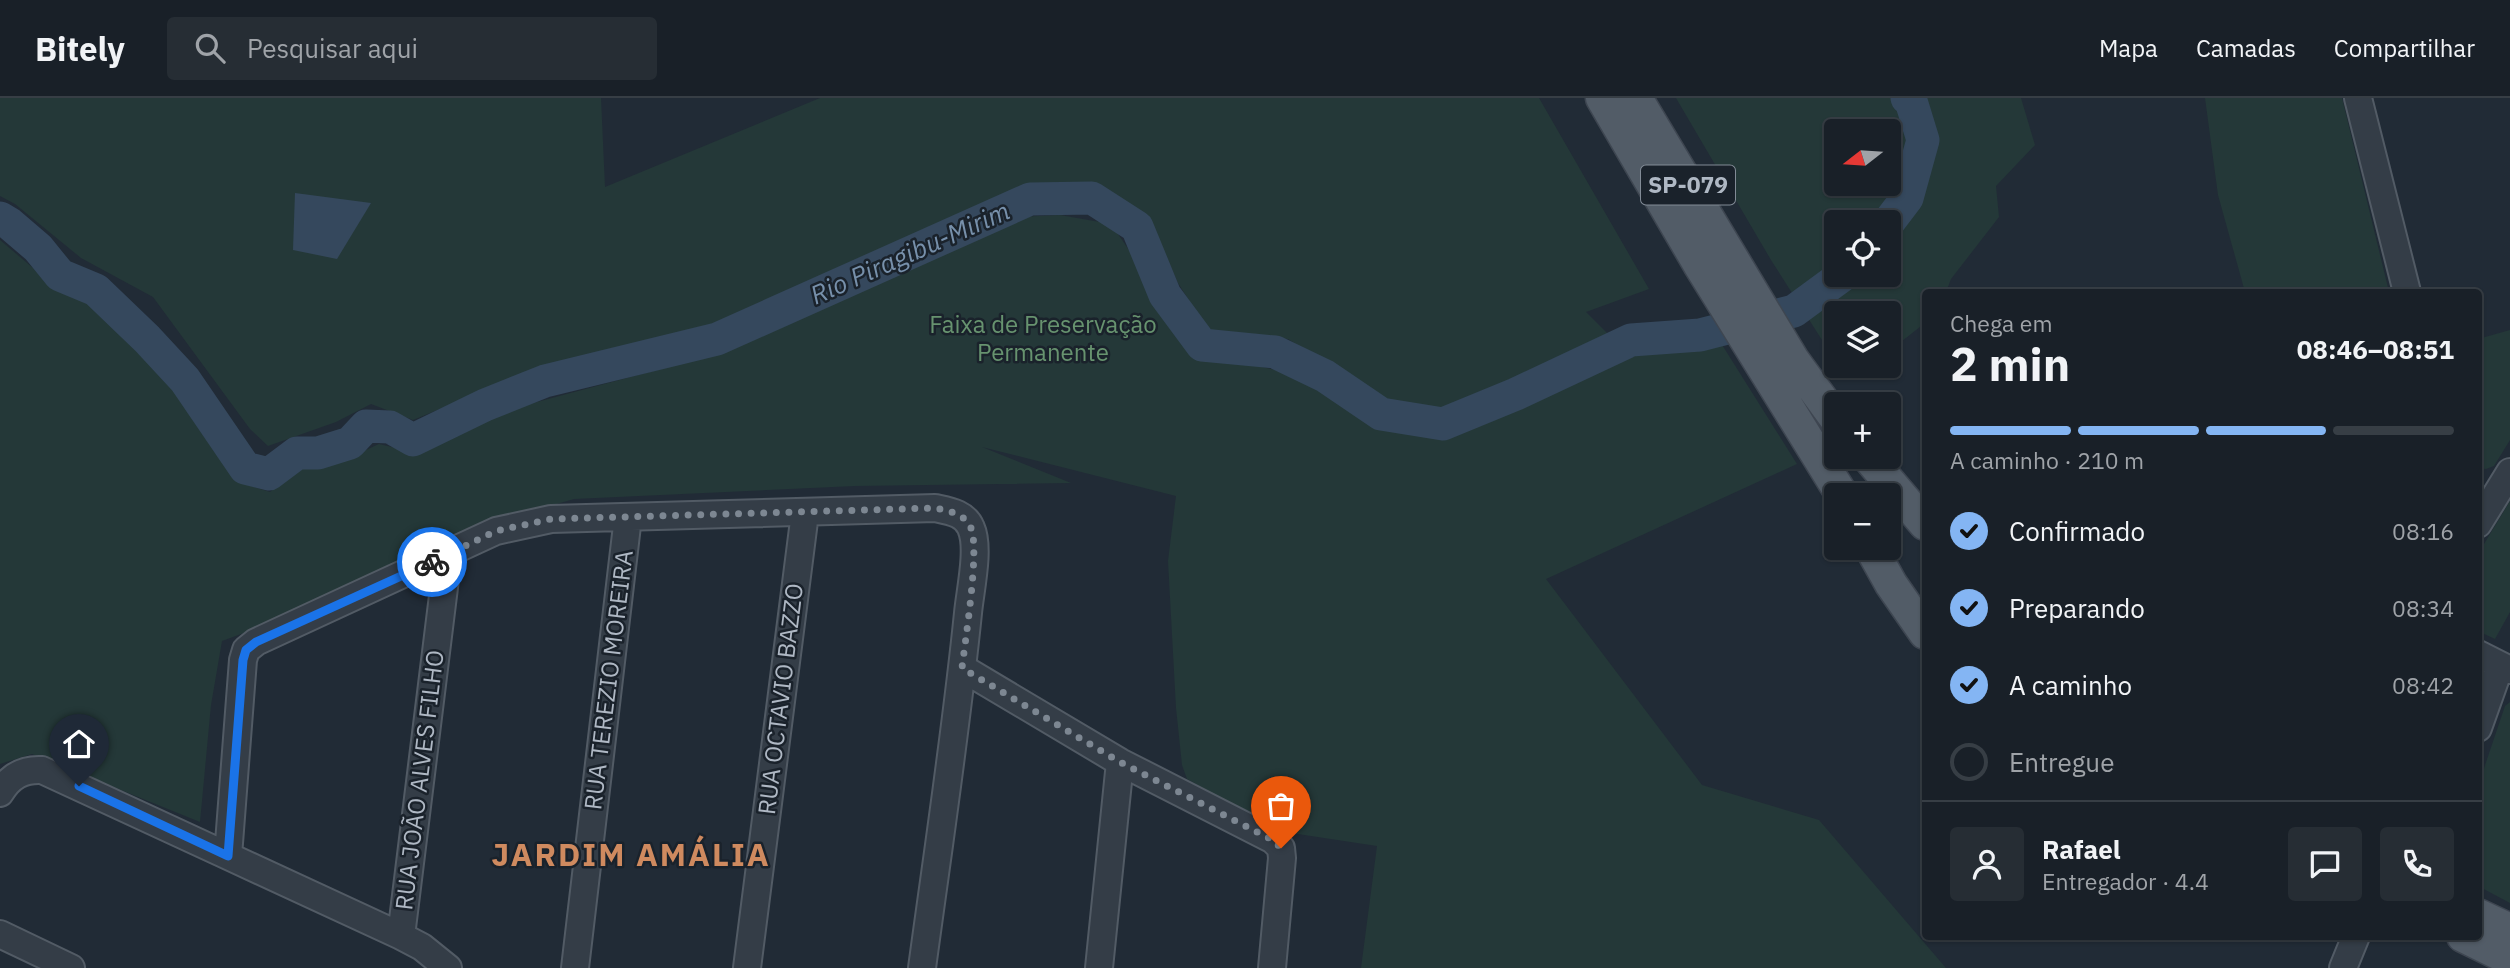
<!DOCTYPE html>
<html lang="pt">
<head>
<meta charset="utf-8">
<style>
  :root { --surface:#192028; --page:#262d34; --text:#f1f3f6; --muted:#9fa3a8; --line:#373e45; --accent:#84b5f3 }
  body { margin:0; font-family:"IBM Plex Sans",sans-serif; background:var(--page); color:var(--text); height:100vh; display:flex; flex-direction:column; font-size:26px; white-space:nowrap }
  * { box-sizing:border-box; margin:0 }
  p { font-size:23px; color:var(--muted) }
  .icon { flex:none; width:38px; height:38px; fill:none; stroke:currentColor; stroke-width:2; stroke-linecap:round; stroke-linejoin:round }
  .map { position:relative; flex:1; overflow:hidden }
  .sheet { position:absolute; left:1922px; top:191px; width:560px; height:651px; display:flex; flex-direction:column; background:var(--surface); border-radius:7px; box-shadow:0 2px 5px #0004,0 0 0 2px var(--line) }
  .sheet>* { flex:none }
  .needle { width:46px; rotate:253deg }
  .buttons { position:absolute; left:1824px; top:21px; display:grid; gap:14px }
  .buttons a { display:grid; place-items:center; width:77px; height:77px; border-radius:7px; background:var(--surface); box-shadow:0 2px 5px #0004,0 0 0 2px var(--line); font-size:35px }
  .pin { position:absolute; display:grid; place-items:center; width:60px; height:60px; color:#fff; margin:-72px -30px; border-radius:50% 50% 50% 0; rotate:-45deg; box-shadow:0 0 7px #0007 }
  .pin .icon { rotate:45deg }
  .courier { position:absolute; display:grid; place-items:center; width:70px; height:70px; margin:-35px; border:5px solid #1a73e8; border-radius:50%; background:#fff; color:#222; box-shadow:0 2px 9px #0007 }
  .overview em { font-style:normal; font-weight:800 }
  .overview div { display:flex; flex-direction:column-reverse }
  .overview { display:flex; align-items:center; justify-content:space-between; height:119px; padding:0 28px }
  h1 { font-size:46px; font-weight:800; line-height:52px }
  .bar { display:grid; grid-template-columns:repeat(4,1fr); gap:10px 7px; align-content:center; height:84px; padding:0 28px }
  .bar i { height:9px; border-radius:5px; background:var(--line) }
  .bar .selected { background:var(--accent) }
  .bar p { grid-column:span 4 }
  .line { display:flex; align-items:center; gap:18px; padding:0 28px; border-top:2px solid var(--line) }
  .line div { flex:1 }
  .round { display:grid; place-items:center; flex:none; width:74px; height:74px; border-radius:7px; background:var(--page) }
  ol { padding:0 28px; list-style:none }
  li { display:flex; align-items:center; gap:21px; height:77px }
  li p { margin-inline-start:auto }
  li .icon { padding:7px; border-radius:50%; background:var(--accent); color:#111; stroke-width:4 }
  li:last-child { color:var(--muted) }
  li i { width:38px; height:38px; border:4px solid var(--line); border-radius:50% }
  header { display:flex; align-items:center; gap:42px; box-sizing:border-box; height:98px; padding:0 35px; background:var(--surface); border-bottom:2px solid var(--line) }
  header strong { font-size:33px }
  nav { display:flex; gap:38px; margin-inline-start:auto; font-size:24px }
  .search { width:490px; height:63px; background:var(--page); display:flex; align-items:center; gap:18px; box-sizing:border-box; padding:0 24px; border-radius:7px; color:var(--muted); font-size:26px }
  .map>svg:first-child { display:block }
</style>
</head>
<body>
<header>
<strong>Bitely</strong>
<div class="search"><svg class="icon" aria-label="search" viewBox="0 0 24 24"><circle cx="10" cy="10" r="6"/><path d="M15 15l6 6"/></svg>Pesquisar aqui</div>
<nav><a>Mapa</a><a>Camadas</a><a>Compartilhar</a></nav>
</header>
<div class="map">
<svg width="2510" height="870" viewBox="0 0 2510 870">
  <rect width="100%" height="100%" fill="#212b36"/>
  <path fill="#243838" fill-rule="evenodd" d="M0 0H601L605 89 820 0H1539L1649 191 1586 214 1614 242 1505 290 1438 313 1385 304 1288 241 1211 237 1178 185 1150 122 1103 90 1051 87 1012 93 711 228 518 279 413 322 371 306 336 324 268 348 250 331 153 199 81 160 15 106 0 98Z
    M1676 0H2021L2035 47 1996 88 1999 119 1951 181 1946 194H1925V225L1888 254V215H1836V264L1771 162ZM1836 33H1888V86H1836ZM1836 124H1888V177H1836Z
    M2205 0H2342L2389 194H2245L2218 97Z
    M1060 117 1111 126 1140 168 1191 252 1292 276 1381 325 1439 341 1495 319 1634 255 1719 242 1797 366 1546 481 1702 687 1819 722 1946 870H1361L1377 748 1278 733 1187 681 1182 667 1176 610 1168 463 1176 398 982 349 1071 385 855 388 574 401 515 418 293 517 222 543 211 607 200 724 32 656 0 666V142L33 170 46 185 85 203 162 274 205 340 234 367 248 387 270 394 304 364 353 358 379 346 412 354 507 312 709 258 966 145 1018 119Z
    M2510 232V342L2494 368 2486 371 2478 370V241Z
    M2510 403V514L2495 541 2478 533V456Z
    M2510 604V805L2478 788V688L2505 608Z"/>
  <path fill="#35485d" d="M295 95 371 105 337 161 293 152Z"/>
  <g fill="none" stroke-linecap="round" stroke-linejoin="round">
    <path stroke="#35485d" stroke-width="33" d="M0 120 10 126 38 150 60 177 96 192 147 241 185 282 245 370 269 376 297 355H318L350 345 366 328 390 329 413 342 485 307 545 283 717 241 1030 101 1092 100 1137 129 1165 197 1202 247 1275 254 1325 278 1381 316 1443 326 1516 296 1631 242 1700 237 1794 213 1843 177
      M1888 125 1907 100 1923 42 1911 3 1907 0"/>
    <g stroke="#525b65" stroke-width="30">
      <path id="minor" d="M2358 0 2407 194
        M2478 426 2510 374
        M2478 556 2510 572
        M962 570 1120 664 1273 742 1281 750 1282 760 1272 870
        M2478 630 2500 568
        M0 695C10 678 23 671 42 672L228 758
        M0 836 71 870
        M401 838 448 457
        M448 870 422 849 401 838 228 758 243 562 246 552 256 544 496 433 551 421 935 410C949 413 965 415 971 430 980 450 970 493 968 515 956 634 938 752 922 870
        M575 870 628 419
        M747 870 805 415
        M1099 870 1120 664
        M2343 870 2356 838"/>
    </g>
    <g stroke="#3e4651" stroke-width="35">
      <path id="major" d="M1602 0 1699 166 1842 397
        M1636 0 1793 262 1836 321
        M1868 359 1925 426
        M1871 450 1891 486 1925 535
        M2478 817 2510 832
        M2463 838 2510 861"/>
    </g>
    <use href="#minor" stroke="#343d47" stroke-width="26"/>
    <use href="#major" stroke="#525c67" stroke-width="32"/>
  </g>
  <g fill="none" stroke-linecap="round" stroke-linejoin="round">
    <path stroke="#7d8792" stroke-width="7" stroke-dasharray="0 12.6" d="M432 464 496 433 551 421 935 410C949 413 965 416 971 430 980 451 965 543 962 570L1120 664 1273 742 1281 750"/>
    <path stroke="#1a73e8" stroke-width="9" d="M79 688 228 758 243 562 246 552 256 544 432 464"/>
  </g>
  <g text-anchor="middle" stroke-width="5" stroke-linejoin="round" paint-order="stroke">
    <rect fill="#1a222b" stroke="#828b96" stroke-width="2" x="1641" y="67.5" width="94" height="39" rx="5"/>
    <g font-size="23" font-weight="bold" fill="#afb8c4">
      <text x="1688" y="95">SP-079</text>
    </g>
    <g font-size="24" fill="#67936f" stroke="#1a222b">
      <text x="1043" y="235">Faixa de Preservação<tspan x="1043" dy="28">Permanente</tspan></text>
    </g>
    <g font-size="24" fill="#afb8c4" stroke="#1a222b">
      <text transform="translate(609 582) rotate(-83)" y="8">RUA TEREZIO MOREIRA</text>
      <text transform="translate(781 601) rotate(-83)" y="8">RUA OCTAVIO BAZZO</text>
      <text transform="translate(420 682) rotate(-83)" y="8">RUA JOÃO ALVES FILHO</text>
    </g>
    <g font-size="26" font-style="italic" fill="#7790ab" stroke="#1a222b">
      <text transform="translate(910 155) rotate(-24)" y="9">Rio Piragibu-Mirim</text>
    </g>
    <g font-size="32" font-weight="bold" letter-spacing="2" fill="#cf8a5f" stroke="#1a222b">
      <text x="631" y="768">JARDIM AMÁLIA</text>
    </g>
  </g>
</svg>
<div class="buttons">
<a><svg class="needle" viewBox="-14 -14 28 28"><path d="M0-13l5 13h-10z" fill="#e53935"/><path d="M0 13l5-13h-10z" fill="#9fa3a8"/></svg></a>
<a><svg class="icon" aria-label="locate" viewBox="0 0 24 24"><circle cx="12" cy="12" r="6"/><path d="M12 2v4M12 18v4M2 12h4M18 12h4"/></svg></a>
<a><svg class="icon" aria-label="layers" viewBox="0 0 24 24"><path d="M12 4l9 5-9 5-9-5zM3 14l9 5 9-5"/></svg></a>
<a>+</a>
<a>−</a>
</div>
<div class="pin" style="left:1281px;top:750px;background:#ea580c"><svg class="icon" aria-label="bag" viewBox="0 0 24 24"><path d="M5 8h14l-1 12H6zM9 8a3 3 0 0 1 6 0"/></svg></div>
<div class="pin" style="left:79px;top:688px;background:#1f2937"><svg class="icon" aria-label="home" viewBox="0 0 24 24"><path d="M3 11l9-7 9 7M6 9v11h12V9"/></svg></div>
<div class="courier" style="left:432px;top:464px"><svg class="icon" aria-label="bike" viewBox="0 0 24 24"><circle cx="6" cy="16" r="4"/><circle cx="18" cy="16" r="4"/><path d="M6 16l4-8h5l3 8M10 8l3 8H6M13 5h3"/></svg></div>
<section class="sheet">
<div class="overview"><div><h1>2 min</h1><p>Chega em</p></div><em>08:46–08:51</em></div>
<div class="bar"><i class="selected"></i><i class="selected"></i><i class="selected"></i><i></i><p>A caminho · 210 m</p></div>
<ol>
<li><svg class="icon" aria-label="check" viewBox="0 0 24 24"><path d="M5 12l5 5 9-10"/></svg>Confirmado<p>08:16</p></li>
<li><svg class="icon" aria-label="check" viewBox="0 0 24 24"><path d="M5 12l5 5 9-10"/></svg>Preparando<p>08:34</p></li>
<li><svg class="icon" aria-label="check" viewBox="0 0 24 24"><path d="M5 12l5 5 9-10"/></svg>A caminho<p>08:42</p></li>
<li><i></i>Entregue</li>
</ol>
<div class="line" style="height:126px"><a class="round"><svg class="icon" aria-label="person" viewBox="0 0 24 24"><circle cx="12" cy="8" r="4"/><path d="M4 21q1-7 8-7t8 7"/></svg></a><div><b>Rafael</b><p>Entregador · 4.4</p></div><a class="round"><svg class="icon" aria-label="chat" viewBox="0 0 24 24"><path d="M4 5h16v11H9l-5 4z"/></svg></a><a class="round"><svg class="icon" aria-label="phone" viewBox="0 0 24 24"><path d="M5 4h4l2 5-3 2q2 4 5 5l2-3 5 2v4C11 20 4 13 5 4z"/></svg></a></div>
</section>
</div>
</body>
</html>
